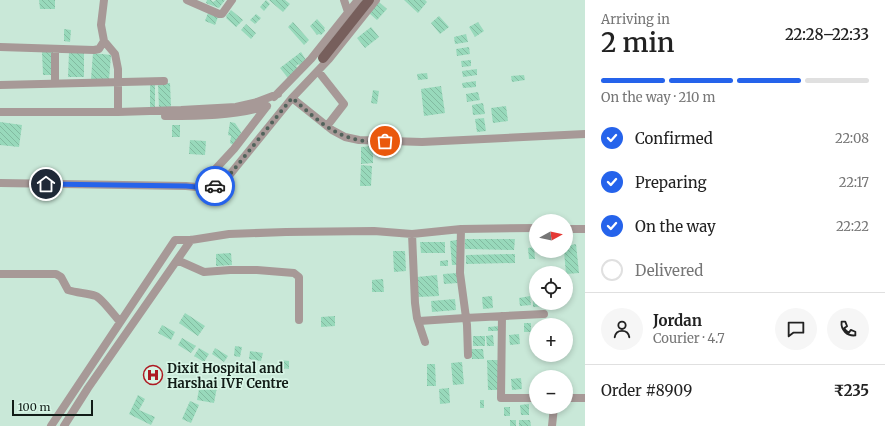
<!DOCTYPE html>
<html lang="en">
<head>
<meta charset="utf-8">
<style>
  :root { --surface:#fff; --page:#f6f6f6; --text:#222; --muted:#767676; --line:#e0e0e0; --accent:#2563eb }
  body { margin:0; font-family:Merriweather,serif; background:var(--page); color:var(--text); height:100vh; display:flex; flex-direction:column; font-size:15px; white-space:nowrap }
  * { box-sizing:border-box; margin:0 }
  p { font-size:13px; color:var(--muted) }
  .icon { flex:none; width:22px; height:22px; fill:none; stroke:currentColor; stroke-width:2; stroke-linecap:round; stroke-linejoin:round }
  .map { position:relative; flex:1; overflow:hidden }
  .drawer { display:flex; flex-direction:column; background:var(--surface); width:300px }
  .drawer>* { flex:none }
  .needle { width:26px; rotate:82deg }
  .controls { position:absolute; left:529px; top:214px; display:grid; gap:8px }
  .controls a { display:grid; place-items:center; width:44px; height:44px; border-radius:50%; background:var(--surface); box-shadow:0 2px 6px #0003; font-size:20px }
  .scale { position:absolute; left:12px; bottom:10px; width:81px; box-sizing:border-box; padding-left:4px; border:2px solid #111c17; border-top:0; font-size:11px; line-height:14px; white-space:nowrap; color:#111c17; -webkit-text-stroke:3px #d6f5e5; paint-order:stroke }
  .pin { position:absolute; display:grid; place-items:center; width:34px; height:34px; color:#fff; margin:-17px; border:2px solid #fff; border-radius:50%; box-shadow:0 1px 4px #0007 }
  .courier { position:absolute; display:grid; place-items:center; width:40px; height:40px; margin:-20px; border:3px solid #2563eb; border-radius:50%; background:#fff; color:#222; box-shadow:0 1px 5px #0007 }
  .head em { font-style:normal; font-weight:600 }
  .head div { display:flex; flex-direction:column-reverse }
  .head { display:flex; align-items:center; justify-content:space-between; height:68px; padding:0 16px }
  h1 { font-size:26px; font-weight:600; line-height:30px }
  .bar { display:grid; grid-template-columns:repeat(4,1fr); gap:6px 4px; align-content:center; height:48px; padding:0 16px }
  .bar i { height:5px; border-radius:3px; background:var(--line) }
  .bar .selected { background:var(--accent) }
  .bar p { grid-column:span 4 }
  .line { display:flex; align-items:center; gap:10px; padding:0 16px; border-top:1px solid var(--line) }
  .line div { flex:1 }
  .round { display:grid; place-items:center; flex:none; width:42px; height:42px; border-radius:21px; background:var(--page) }
  ol { padding:0 16px; list-style:none }
  li { display:flex; align-items:center; gap:12px; height:44px }
  li p { margin-inline-start:auto }
  li .icon { padding:4px; border-radius:50%; background:var(--accent); color:#fff; stroke-width:4 }
  li:last-child { color:var(--muted) }
  li i { width:22px; height:22px; border:2px solid var(--line); border-radius:50% }
  main { display:flex; flex:1; min-height:0 }
  .map>svg:first-child { display:block }
</style>
</head>
<body>
<main>
<div class="map">
<svg width="585" height="426" viewBox="0 0 585 426">
  <defs>
    <pattern id="building-back-hatch" width="6" height="6" patternUnits="userSpaceOnUse"><rect width="6" height="6" fill="#98d9bb"/><path d="M-1 5l2 2M0 0l6 6M5-1l2 2" fill="none" stroke="#82baa0"/></pattern>
  </defs>
  <rect width="100%" height="100%" fill="#c9e8d8"/>
  <path fill="url(#building-back-hatch)" d="M39 0H55V9H40Z
    M207 0H211L213 2 216 0H225L219 8 208 4 206 3Z
    M266 0 270 4 264 11 260 7Z
    M269 0H285L290 4 283 12Z
    M404 0H425L427 2 418 13Z
    M379 2 387 9 377 20 369 13Z
    M231 10 243 20 236 27 226 18 227 17 226 16Z
    M208 13 218 17 215 25 205 21Z
    M256 14 261 18 255 24 250 20Z
    M439 16 449 27 440 34 431 23Z
    M317 19 325 28 324 29 325 31 321 35 319 34 317 35 310 26Z
    M293 22 309 40 304 45 288 27Z
    M478 22 484 31 475 37 469 27Z
    M246 24 256 33 251 39 241 30Z
    M371 27 379 37 365 48 357 38Z
    M64 29 71 30 70 42 64 41Z
    M466 34 468 42 455 44 454 37Z
    M469 47 470 54 457 56 456 49Z
    M42 51H53L54 75H43Z
    M69 52H84V77H68Z
    M301 52 306 60 300 66 299 64 296 66 299 70 288 78 280 68Z
    M93 53 111 55 109 80 91 79Z
    M471 60V66L462 67 461 61Z
    M477 69V75L463 77 462 71Z
    M427 73 428 79 418 80 417 74Z
    M524 75 525 80 512 82 511 76Z
    M476 81V87L463 88 462 83Z
    M170 83 171 107 159 108 158 84Z
    M150 85H155V107H150Z
    M441 86 445 113 424 116 421 89Z
    M373 90 379 91 377 104 371 103Z
    M478 92 480 100 467 102 466 94Z
    M483 103 485 114 473 115 472 105Z
    M506 106 508 121 493 123 491 108Z
    M484 118 486 131 477 132 475 119Z
    M0 122 22 125 19 147 0 145Z
    M230 122 235 123 241 132 240 137 235 146 230 143 231 136 228 135Z
    M172 125H180V137H172Z
    M190 140 206 141 205 155 189 154Z
    M373 146V163L361 164V147Z
    M361 165 372 166 371 186H360Z
    M465 239H515L514 250 465 249Z
    M457 240 459 265H452L450 241Z
    M420 242H445V253H421Z
    M576 244 579 273 566 274 564 251H566V246Z
    M534 247 535 259H529L528 248Z
    M393 251H405L406 271 394 272Z
    M231 253 232 265 216 266V254Z
    M515 254V263L466 264V255Z
    M448 260V266H440V261Z
    M458 273V283L444 284 443 274Z
    M437 275 439 296 418 297 417 277Z
    M383 279 384 292H372V280Z
    M492 296 493 308 483 309 482 297Z
    M530 296 531 305 520 306 519 298Z
    M533 296H536V303H545V306L533 307Z
    M455 299 456 310 432 312 431 301Z
    M185 313 205 326 198 336 179 323Z
    M335 316V326L321 327V317Z
    M524 323H531V332H524Z
    M162 325 175 332 171 340 158 333Z
    M500 326V331H488V327Z
    M519 334 520 344 510 345 509 335Z
    M493 335 494 346H487L486 336Z
    M473 336H485V346H473Z
    M182 338 196 346 191 353 178 345Z
    M235 346 242 347 240 357 234 356Z
    M199 348 209 354 204 362 194 356Z
    M215 348 228 356 224 362 212 354Z
    M471 349H483L484 359H472Z
    M250 351 263 353 261 361 249 359Z
    M281 360 289 361V369L280 368Z
    M487 360H499L500 390H488Z
    M462 362 464 384 453 385 451 363Z
    M427 364H435L436 386H427Z
    M153 371 160 379 156 383 148 374Z
    M521 378 522 389 512 390 511 379Z
    M200 384 217 387 214 403 197 400Z
    M449 388 450 403 440 404 439 389Z
    M138 395 145 399 139 410 155 417 151 425 129 414Z
    M480 400H484V408H480Z
    M190 401 199 405 191 423 182 419Z
    M529 404V415H521L520 405Z
    M504 407H510V416H504Z
    M510 420H516V426H510Z
    M519 420H530L531 426H519Z"/>
  <g fill="none" stroke-linecap="round" stroke-linejoin="round">
    <path stroke="#a79997" stroke-width="8" d="M104 0 101 25 104 41 115 54 118 69V112
      M187 0 219 14H222L232 0
      M344 0 348 12
      M0 47 94 50 99 49 104 41
      M55 49V83
      M318 71 344 104 327 126
      M0 85 164 81
      M274 97 311 59 358 0
      M292 98 332 130 345 137 359 140 422 142 585 134
      M0 112H118L181 110 236 107 257 102 278 94
      M165 116C199 116 234 116 267 106
      M0 183 186 186 207 188 223 183 292 98 329 59 376 0
      M207 188 209 176 234 149 267 106
      M461 229 460 273 467 325 468 355
      M566 229H585
      M412 234 415 303 417 318 425 342
      M177 260 204 272 230 270H257L294 273 299 277V320
      M0 274H56L61 277 68 290C77 293 87 293 96 296 103 300 114 315 120 322
      M502 316 501 398H536
      M419 321 465 318 544 314
      M566 398H585
      M51 426 175 240H191L229 234 286 232 374 231 412 234 461 229 536 228
      M64 426 88 388 191 240
      M552 426 554 407"/>
    <path stroke="#775f5c" stroke-width="10" d="M323 58 369 0"/>
  </g>
  <g fill="none" stroke-linecap="round" stroke-linejoin="round">
    <path stroke="#51635b" stroke-width="4" stroke-dasharray="0 7.2" d="M215 186 223 183 292 98C311 114 329 133 354 139 364 142 375 141 385 141"/>
    <path stroke="#2563eb" stroke-width="5" d="M46 184 186 186 207 188 215 186"/>
  </g>
  <defs>
    <g id="hospital-ring" transform="scale(1)"><circle r="9.5" fill="#d6f5e5" stroke="#ad1a22" stroke-width="1.5"/><path d="M-5-5h3v3.5h4V-5h3V5h-3V1.5h-4V5h-3Z" fill="#ad1a22"/></g>
  </defs>
  <g fill-rule="evenodd">
    <use href="#hospital-ring" x="153" y="375"/>
  </g>
  <g text-anchor="middle" stroke-width="3.5" stroke-linejoin="round" paint-order="stroke">
    <g font-size="13" font-weight="bold" fill="#111c17" stroke="#d6f5e5" text-anchor="start">
      <text x="167" y="373">Dixit Hospital and<tspan x="167" dy="15">Harshai IVF Centre</tspan></text>
    </g>
  </g>
</svg>
<div class="controls">
<a><svg class="needle" viewBox="-14 -14 28 28"><path d="M0-13l5 13h-10z" fill="#e53935"/><path d="M0 13l5-13h-10z" fill="#767676"/></svg></a>
<a><svg class="icon" aria-label="locate" viewBox="0 0 24 24"><circle cx="12" cy="12" r="6"/><path d="M12 2v4M12 18v4M2 12h4M18 12h4"/></svg></a>
<a>+</a>
<a>−</a>
</div>
<div class="scale">100 m</div>
<div class="pin" style="left:385px;top:141px;background:#ea580c"><svg class="icon" aria-label="bag" viewBox="0 0 24 24"><path d="M5 8h14l-1 12H6zM9 8a3 3 0 0 1 6 0"/></svg></div>
<div class="pin" style="left:46px;top:184px;background:#1f2937"><svg class="icon" aria-label="home" viewBox="0 0 24 24"><path d="M3 11l9-7 9 7M6 9v11h12V9"/></svg></div>
<div class="courier" style="left:215px;top:186px"><svg class="icon" aria-label="car" viewBox="0 0 24 24"><path d="M5 17H2v-5l4-1 3-4h7l3 4 3 1v5h-3M9 17h6M6 11h13"/><circle cx="7" cy="17" r="2"/><circle cx="17" cy="17" r="2"/></svg></div>
</div>
<section class="drawer">
<div class="head"><div><h1>2 min</h1><p>Arriving in</p></div><em>22:28–22:33</em></div>
<div class="bar"><i class="selected"></i><i class="selected"></i><i class="selected"></i><i></i><p>On the way · 210 m</p></div>
<ol>
<li><svg class="icon" aria-label="check" viewBox="0 0 24 24"><path d="M5 12l5 5 9-10"/></svg>Confirmed<p>22:08</p></li>
<li><svg class="icon" aria-label="check" viewBox="0 0 24 24"><path d="M5 12l5 5 9-10"/></svg>Preparing<p>22:17</p></li>
<li><svg class="icon" aria-label="check" viewBox="0 0 24 24"><path d="M5 12l5 5 9-10"/></svg>On the way<p>22:22</p></li>
<li><i></i>Delivered</li>
</ol>
<div class="line" style="height:72px"><a class="round"><svg class="icon" aria-label="person" viewBox="0 0 24 24"><circle cx="12" cy="8" r="4"/><path d="M4 21q1-7 8-7t8 7"/></svg></a><div><b>Jordan</b><p>Courier · 4.7</p></div><a class="round"><svg class="icon" aria-label="chat" viewBox="0 0 24 24"><path d="M4 5h16v11H9l-5 4z"/></svg></a><a class="round"><svg class="icon" aria-label="phone" viewBox="0 0 24 24"><path d="M5 4h4l2 5-3 2q2 4 5 5l2-3 5 2v4C11 20 4 13 5 4z"/></svg></a></div>
<div class="line" style="height:52px"><div>Order #8909</div><b>₹235</b></div>
</section>
</main>
</body>
</html>
